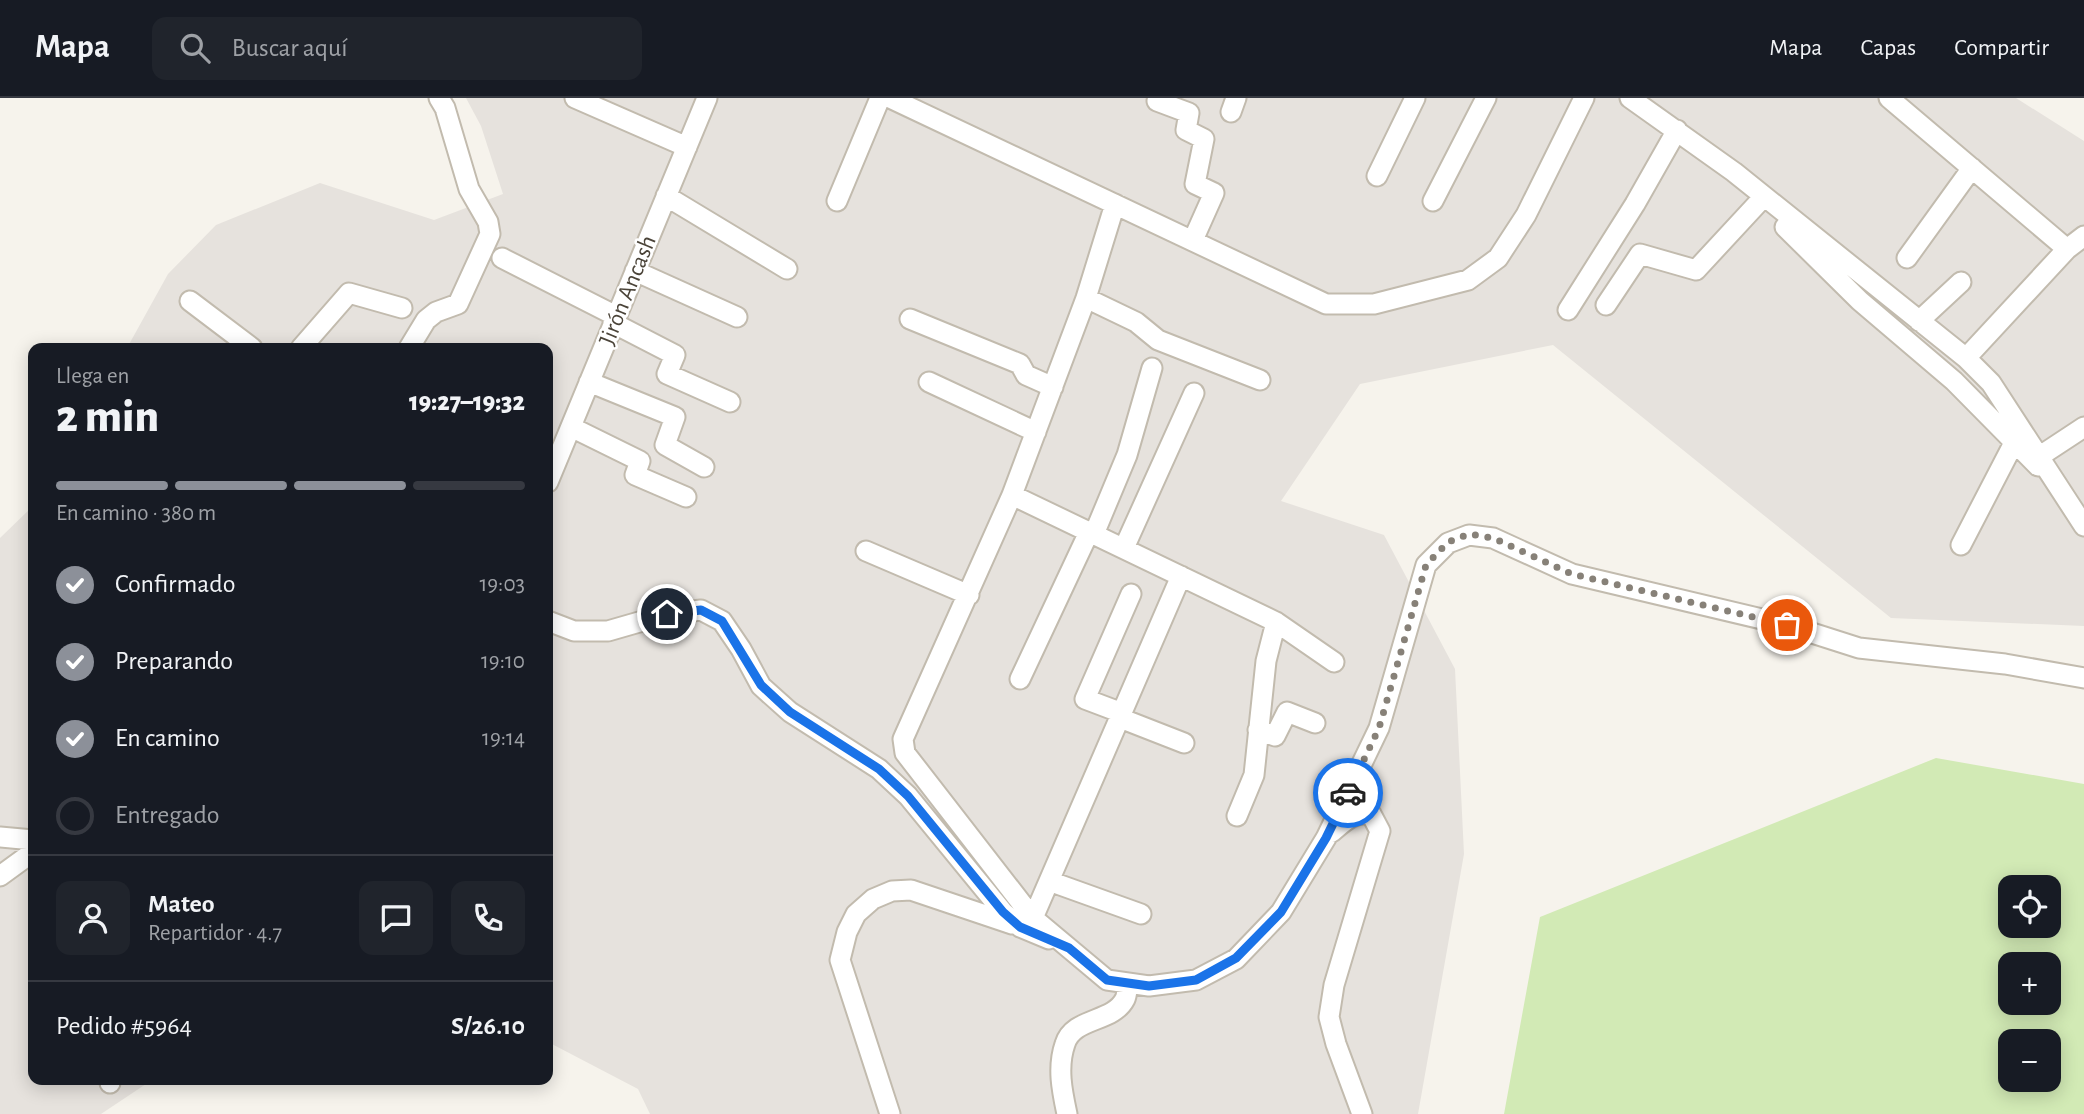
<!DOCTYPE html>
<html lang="es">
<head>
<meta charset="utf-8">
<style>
  :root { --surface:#171b24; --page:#20242c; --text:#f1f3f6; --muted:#9ea1a6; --line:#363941; --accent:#8c9099 }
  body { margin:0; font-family:"Alegreya Sans",sans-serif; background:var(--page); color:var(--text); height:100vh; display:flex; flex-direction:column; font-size:26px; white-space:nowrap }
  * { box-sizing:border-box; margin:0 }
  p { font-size:23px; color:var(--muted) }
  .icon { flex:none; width:38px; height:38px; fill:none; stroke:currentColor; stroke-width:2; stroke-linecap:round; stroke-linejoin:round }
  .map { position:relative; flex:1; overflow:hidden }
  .sheet { position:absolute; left:28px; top:245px; width:525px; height:742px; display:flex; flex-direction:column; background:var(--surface); border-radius:14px; box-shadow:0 4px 18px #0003 }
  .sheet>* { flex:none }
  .fabs { position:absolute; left:1998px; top:777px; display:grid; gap:14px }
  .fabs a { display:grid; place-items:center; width:63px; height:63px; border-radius:14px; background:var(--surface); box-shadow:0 4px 18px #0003; font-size:35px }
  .pin { position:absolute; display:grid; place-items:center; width:60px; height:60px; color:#fff; margin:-30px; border:4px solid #fff; border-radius:50%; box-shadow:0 2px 7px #0007 }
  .courier { position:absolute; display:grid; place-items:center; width:70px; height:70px; margin:-35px; border:5px solid #1a73e8; border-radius:50%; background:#fff; color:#222; box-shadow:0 2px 9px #0007 }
  .headline em { font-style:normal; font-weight:800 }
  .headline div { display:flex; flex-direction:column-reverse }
  .headline { display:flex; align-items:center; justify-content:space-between; height:119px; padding:0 28px }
  h1 { font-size:46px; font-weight:800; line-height:52px }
  .bar { display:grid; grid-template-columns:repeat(4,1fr); gap:10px 7px; align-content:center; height:84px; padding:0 28px }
  .bar i { height:9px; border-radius:5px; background:var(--line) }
  .bar .active { background:var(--accent) }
  .bar p { grid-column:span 4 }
  .line { display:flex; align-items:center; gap:18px; padding:0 28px; border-top:2px solid var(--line) }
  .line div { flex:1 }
  .round { display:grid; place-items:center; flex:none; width:74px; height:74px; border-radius:14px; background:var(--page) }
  ol { padding:0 28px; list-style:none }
  li { display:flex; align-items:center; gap:21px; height:77px }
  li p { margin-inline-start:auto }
  li .icon { padding:7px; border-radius:50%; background:var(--accent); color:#fff; stroke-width:4 }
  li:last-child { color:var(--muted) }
  li i { width:38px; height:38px; border:4px solid var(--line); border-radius:50% }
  header { display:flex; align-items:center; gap:42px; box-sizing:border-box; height:98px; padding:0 35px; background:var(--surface); border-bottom:2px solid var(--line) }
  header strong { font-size:33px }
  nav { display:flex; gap:38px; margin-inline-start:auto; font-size:24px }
  .search { width:490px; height:63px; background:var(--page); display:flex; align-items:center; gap:18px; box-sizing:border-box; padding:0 24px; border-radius:14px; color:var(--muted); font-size:26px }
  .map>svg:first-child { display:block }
</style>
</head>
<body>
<header>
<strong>Mapa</strong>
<div class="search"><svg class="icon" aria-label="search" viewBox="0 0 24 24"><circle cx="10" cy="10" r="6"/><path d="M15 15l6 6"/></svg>Buscar aquí</div>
<nav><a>Mapa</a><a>Capas</a><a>Compartir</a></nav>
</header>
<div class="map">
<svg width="2084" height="1016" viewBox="0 0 2084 1016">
  <rect width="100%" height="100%" fill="#f6f3ec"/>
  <path fill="#e6e2dd" d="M466 0H2016L2084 43V528L1891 520 1553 247 1360 286 1281 403 1384 437 1455 571 1464 756 1418 1016H650L638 991 548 944V250H127L168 176 216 127 320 85 434 122 503 96 481 28Z
    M33 408V982H152L101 1016H0V440Z"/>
  <path fill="#d2eab5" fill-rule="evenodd" d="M1936 660 2084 686V1016H1504L1540 819ZM2011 789H2049V828H2011ZM2011 866H2049V905H2011ZM2011 943H2049V982H2011Z"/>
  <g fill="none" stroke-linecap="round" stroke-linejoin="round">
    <g stroke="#c2bbae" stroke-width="23">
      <path id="minor" d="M575 0 687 49
        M890 0 1326 206H1374L1468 182 1498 160 1526 117 1584 0
        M1630 0 1734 74 1966 260 1991 285 2084 428
        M1889 0 2067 151 1966 260
        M1157 3 1189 15 1186 32 1204 41 1195 86 1214 95 1193 142
        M1231 14 1236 0
        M1377 78 1415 0
        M666 98 787 171
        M837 103 880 0
        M1433 103 1486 0
        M1115 106 1086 200 1012 397 903 641 905 655 1033 820 1107 882 1149 888 1196 882 1236 861 1281 814 1326 740 1379 630 1426 467 1448 445 1469 437 1493 440 1572 476 1787 527 1859 550 2005 566 2084 580
        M1785 129 1860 203 1954 283 2038 368
        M2067 151 2084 138
        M502 160 616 218
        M1907 160 1972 70
        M635 173 737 219
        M1086 200 1136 224 1158 242 1260 282
        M190 203 252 250
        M1606 207 1640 156 1696 172 1759 104
        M1568 212 1635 106 1677 32
        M910 221 1020 266 1026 277 1053 289
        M1919 223 1961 184
        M613 225 675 257 667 276 730 304
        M301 250 349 195 402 210
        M409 250 426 222 436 214 458 206 490 136 488 124 469 91 445 10 439 0
        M589 284 675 319 665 347 704 369
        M929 284 1036 334
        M571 329 640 363 635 377 686 399
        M2040 358 2084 329
        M548 384 707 0
        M1012 397 1276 524 1334 564
        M1094 436 1127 357 1152 270
        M1961 447 2018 337
        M1124 450 1194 295
        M866 453 969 497
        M548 523 574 533H608L667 516 701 512 722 523 741 551 761 588 790 614 879 671 908 698 1003 814 1020 829 1049 841
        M1020 581 1089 434
        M1122 615 1085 601 1131 496
        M1120 620 1184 645
        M1258 632 1275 638 1287 614 1315 625
        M1237 718 1254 677 1266 563 1276 524
        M1332 734C1345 723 1353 714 1371 716L1380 733 1334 887 1329 919 1336 946 1362 1016
        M0 739 33 742
        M0 778 33 754
        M1049 783 1141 816
        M1033 820 1181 478
        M110 985V982
        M890 1016 840 862 847 834 856 816 873 801 892 793 911 792 1012 826
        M1067 1016C1062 993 1057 969 1065 946 1073 919 1113 925 1125 901 1127 897 1127 890 1128 885"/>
    </g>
    <use href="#minor" stroke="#fff" stroke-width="19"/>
  </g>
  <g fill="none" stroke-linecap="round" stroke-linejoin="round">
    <path stroke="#878178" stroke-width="7" stroke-dasharray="0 12.6" d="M1348 695 1379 630 1426 467 1448 444 1469 436 1493 440 1572 476 1787 527"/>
    <path stroke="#1a73e8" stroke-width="9" d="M667 516 701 512 722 523 761 587 790 614 879 671 908 698 1003 814 1020 829 1069 850 1107 882 1149 888 1196 882 1236 860 1281 814 1326 740 1348 695"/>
  </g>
  <g text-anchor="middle" stroke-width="5" stroke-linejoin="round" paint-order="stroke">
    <g font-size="24" fill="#4b4439" stroke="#fff">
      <text transform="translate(627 192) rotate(-68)" y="8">Jirón Ancash</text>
    </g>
  </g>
</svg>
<div class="fabs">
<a><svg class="icon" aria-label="locate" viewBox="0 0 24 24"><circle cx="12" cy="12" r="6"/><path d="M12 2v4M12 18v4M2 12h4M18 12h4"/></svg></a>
<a>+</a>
<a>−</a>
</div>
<div class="pin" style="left:1787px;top:527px;background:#ea580c"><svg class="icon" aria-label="bag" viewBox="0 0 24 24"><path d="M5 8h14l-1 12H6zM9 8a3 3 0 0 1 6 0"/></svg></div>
<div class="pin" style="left:667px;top:516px;background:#1f2937"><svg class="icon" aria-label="home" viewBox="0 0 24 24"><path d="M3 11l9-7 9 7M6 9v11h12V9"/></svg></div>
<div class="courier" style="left:1348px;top:695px"><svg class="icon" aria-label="car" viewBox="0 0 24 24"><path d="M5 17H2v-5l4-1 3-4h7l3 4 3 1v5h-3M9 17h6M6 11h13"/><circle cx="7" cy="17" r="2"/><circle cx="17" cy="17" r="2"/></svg></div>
<section class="sheet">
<div class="headline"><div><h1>2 min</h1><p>Llega en</p></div><em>19:27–19:32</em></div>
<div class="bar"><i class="active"></i><i class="active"></i><i class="active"></i><i></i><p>En camino · 380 m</p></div>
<ol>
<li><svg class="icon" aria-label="check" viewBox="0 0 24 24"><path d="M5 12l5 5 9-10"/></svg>Confirmado<p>19:03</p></li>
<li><svg class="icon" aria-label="check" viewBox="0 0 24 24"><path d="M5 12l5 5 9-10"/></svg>Preparando<p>19:10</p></li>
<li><svg class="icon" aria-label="check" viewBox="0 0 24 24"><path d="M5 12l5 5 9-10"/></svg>En camino<p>19:14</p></li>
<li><i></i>Entregado</li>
</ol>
<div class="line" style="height:126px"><a class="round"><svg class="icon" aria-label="person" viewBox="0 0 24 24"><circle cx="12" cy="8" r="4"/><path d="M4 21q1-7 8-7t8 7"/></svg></a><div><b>Mateo</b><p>Repartidor · 4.7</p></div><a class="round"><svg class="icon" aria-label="chat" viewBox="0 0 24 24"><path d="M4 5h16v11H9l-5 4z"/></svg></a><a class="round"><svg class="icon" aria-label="phone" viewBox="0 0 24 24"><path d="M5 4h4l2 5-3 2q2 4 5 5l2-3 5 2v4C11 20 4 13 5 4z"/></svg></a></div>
<div class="line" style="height:91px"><div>Pedido #5964</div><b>S/26.10</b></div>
</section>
</div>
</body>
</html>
